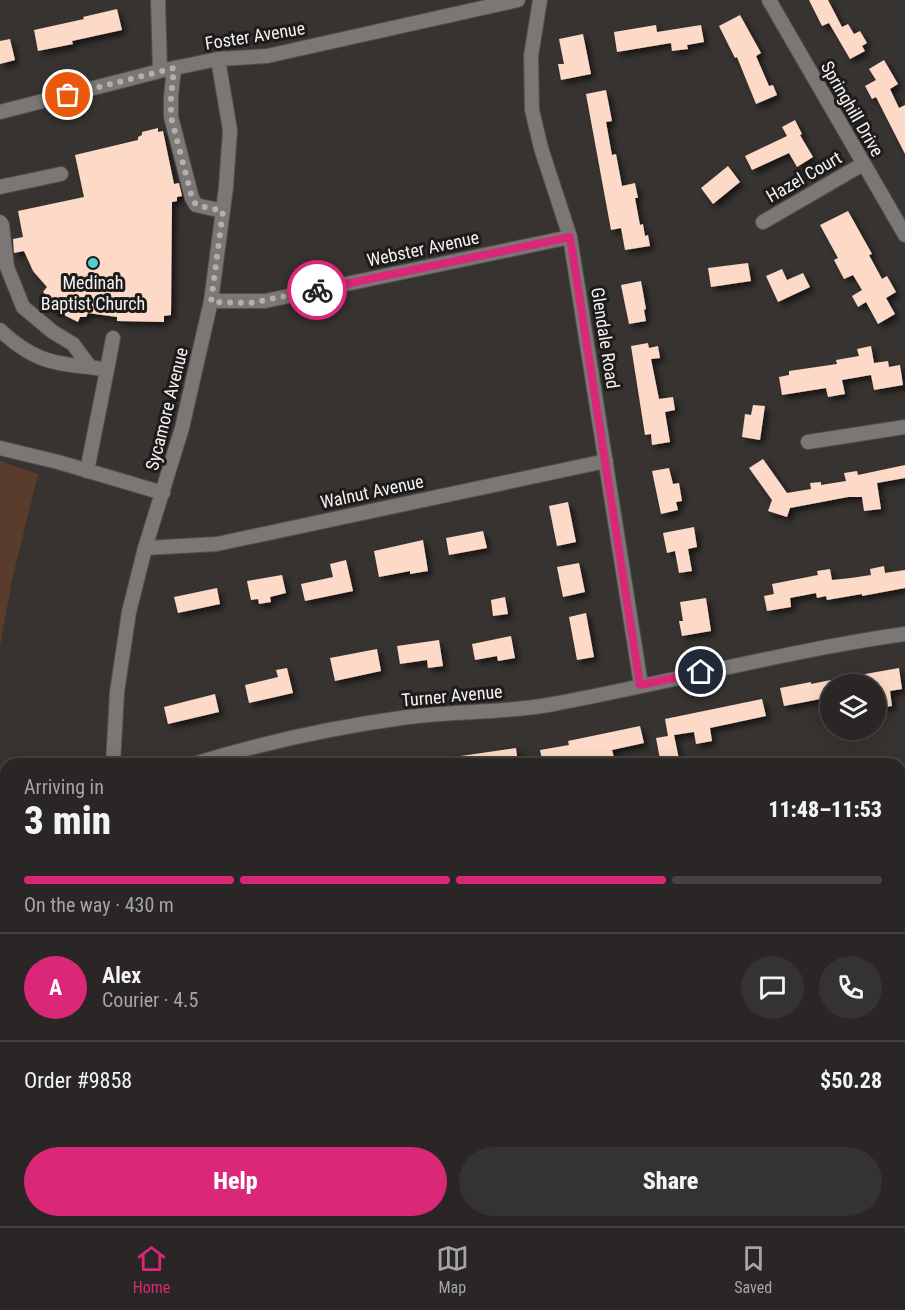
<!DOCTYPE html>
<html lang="en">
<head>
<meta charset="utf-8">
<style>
  :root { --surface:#292625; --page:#353232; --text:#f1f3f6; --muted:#a5a5a7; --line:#454342; --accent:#db2777 }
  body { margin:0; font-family:"Roboto Condensed",sans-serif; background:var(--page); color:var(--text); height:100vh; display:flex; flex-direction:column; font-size:22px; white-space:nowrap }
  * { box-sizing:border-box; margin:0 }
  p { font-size:20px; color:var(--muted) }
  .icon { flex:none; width:33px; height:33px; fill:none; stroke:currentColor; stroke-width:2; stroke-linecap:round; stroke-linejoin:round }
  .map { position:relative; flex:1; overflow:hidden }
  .details { position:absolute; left:0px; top:758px; width:906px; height:470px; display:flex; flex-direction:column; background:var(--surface); border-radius:18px 18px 0 0; box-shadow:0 3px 15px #0003,0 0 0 2px var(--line) }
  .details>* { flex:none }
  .fabs { position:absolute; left:820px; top:674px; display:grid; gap:12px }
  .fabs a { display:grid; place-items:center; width:66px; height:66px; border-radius:50%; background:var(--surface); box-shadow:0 3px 15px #0003,0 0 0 2px var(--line); font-size:30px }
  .pin { position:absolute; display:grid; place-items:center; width:51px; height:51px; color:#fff; margin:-26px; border:3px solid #fff; border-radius:50%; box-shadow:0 2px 6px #0007 }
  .courier { position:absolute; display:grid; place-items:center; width:60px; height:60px; margin:-30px; border:4px solid #db2777; border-radius:50%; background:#fff; color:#222; box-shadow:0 2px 8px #0007 }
  .overview em { font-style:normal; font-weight:800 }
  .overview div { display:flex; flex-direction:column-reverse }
  .overview { display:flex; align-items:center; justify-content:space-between; height:102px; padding:0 24px }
  h1 { font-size:39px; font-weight:800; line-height:45px }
  .bar { display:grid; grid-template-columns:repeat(4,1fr); gap:9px 6px; align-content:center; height:72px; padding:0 24px }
  .bar i { height:8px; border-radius:4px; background:var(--line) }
  .bar .selected { background:var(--accent) }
  .bar p { grid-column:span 4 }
  .line { display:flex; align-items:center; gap:15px; padding:0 24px; border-top:2px solid var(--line) }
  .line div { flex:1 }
  .round { display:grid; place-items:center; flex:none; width:63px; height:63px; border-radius:32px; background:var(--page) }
  .primary-button { display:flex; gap:12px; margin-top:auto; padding:12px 24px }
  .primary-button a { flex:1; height:69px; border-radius:36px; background:var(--accent); color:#fff; font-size:24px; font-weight:800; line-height:69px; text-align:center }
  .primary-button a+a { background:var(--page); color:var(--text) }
  .tab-bar { display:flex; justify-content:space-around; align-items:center; height:84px; border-top:2px solid var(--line); background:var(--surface); font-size:16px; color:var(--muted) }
  .tab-bar a { display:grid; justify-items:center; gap:3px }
  .tab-bar .selected { color:var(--accent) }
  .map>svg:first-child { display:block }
</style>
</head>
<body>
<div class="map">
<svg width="905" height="1226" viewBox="0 0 905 1226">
  <defs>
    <filter id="shadow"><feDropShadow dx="4" dy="4" stdDeviation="3" flood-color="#0009"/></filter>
  </defs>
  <rect width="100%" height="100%" fill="#373331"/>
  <path fill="#593c2c" d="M0 461 38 474 12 580 0 646Z
    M0 874 6 910V938L0 939Z"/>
  <path fill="#fddac7" filter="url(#shadow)" d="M809 0H828L842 27 848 24 854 34 860 31 867 43 862 46 865 51 850 59 829 23 822 26Z
    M117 9 122 30 72 41 73 44 38 51 34 30 84 19 83 17Z
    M740 15 761 53 756 56 769 86 773 85 777 95 756 104 737 57 735 58 719 26Z
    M656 25 657 32 701 25 704 42 687 45 688 49 672 51 671 43 617 52 614 32Z
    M583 34 591 74 561 80 558 64H564L559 39Z
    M10 39 15 60 0 64V41Z
    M884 60 898 84 890 89 899 108 905 105V154L876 97 872 99 865 86 876 80 869 69Z
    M606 90 612 121 606 122 612 155 616 154 622 186 635 183 638 198H635L640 225 643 224 645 236 648 235 650 246 625 250 621 228 611 230 586 94Z
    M795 120 802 134 800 135 813 157 797 167 789 153 752 170 745 156 787 136 782 127Z
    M158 128V132L163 131 174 184 179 183 182 196 177 197V201L172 202 171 315 164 316V322L117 321V317L88 313 86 317H80L78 322 60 313 44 301 47 296 43 292 47 287 33 271 24 251 14 253 13 239 23 237 18 211 84 197 75 155 138 140V137L142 135V132Z
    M728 166 740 182 713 204 701 188Z
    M848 211 872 254 869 255 882 279 887 276 896 292 886 298 895 314 878 324 866 302 858 307 852 296 862 290 853 275 844 279 834 260 838 258 820 225Z
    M748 263 751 281 711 287 708 268Z
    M782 269 787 280 803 273 810 287 778 302 766 276Z
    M641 281 646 309 644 310 646 321 629 324 621 285Z
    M648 343 649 348 658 346 660 358 651 359 659 399 673 397 675 410 665 412 670 442 652 445 651 434 645 435 631 346Z
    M871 346 874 363 888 361 889 367 900 365 903 385 874 390 871 375 842 380 845 394 828 397 826 388 782 395 779 377 789 375V371L837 364 836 360 859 356 857 349Z
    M753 405 765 406 760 440 742 437 745 414 751 415Z
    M763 459 787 493 811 489 810 483 821 482V485L846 481 844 473 857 471 858 475 905 465V478L877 483 881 509 864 511 862 497H848L790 508 787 517 768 511 772 500 749 468Z
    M669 468 673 484 679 483 682 501 676 502 678 510 661 514 652 471Z
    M568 502 576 542 557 546 549 506Z
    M694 527 697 547 688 549 692 571 679 573 675 551 667 553 663 533Z
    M483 531 487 548 449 555 446 538Z
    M423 540 428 571 410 574V571L379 577 374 551Z
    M346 560 353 591 305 601 301 584 333 577 330 564Z
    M579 563 585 592 563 597 557 567Z
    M884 566 885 573 905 570V588L862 596V594L827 600 826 596 817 598 816 593 790 598 791 607 767 611 764 596 774 594 772 584 818 575 817 571 830 569 832 580 851 578 871 575 870 569Z
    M282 575 286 593 270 597 271 602 259 604 258 599 251 600 247 581Z
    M217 588 220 604 178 613 174 597Z
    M505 597 508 614 493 616 491 600Z
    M706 598 711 631 682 636 679 621H683L680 602Z
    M586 613 594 657 577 660 569 617Z
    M511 636 515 658 498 661 497 656 475 660 472 644Z
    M439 640 443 666 428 668 427 660 400 664 397 646Z
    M377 649 381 671 335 681 330 658Z
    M287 668 293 693 249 703 245 685 278 677 276 670Z
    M899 668 902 689 890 691 892 706 876 708V684H838L837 679Z
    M831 680V697L784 706 780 688 811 682V684Z
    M215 694 219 712 168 724 164 707Z
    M762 699 766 716 710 728 712 741 696 744 694 732 674 735 680 764H661L656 738 668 736 665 719Z
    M640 726 644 743 612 750 615 761 604 764H543L540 750 569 745 568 741Z
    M516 748 518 764H447V758Z"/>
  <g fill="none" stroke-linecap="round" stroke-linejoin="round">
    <g stroke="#524f4d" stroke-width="16">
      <path id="minor" d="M158 0 160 71
        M540 0 531 56 532 110 541 148 570 237 641 685
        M769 0 905 235
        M174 68 171 97V117L192 198 196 205 223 211
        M0 112 160 71 218 59 267 56 518 0
        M0 187 61 174
        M0 222 2 225 7 267 23 307 53 332 73 344 90 367 107 370 113 338
        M763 222 863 164
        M211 301H265L570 237
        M0 330C30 358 50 364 90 367
        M808 442 905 427
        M0 448 58 462 163 493
        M87 471 107 370
        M145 548 217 544 606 461
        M113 764 117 692 129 612 145 548 182 428 211 301 226 187 230 130 218 59
        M194 764C264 742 335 727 408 717 454 711 502 713 548 705 668 683 785 651 905 634
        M900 853H905
        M374 1221 375 1226
        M591 1221V1226
        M796 1221V1226
        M188 1226 198 1221
        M232 1226 237 1221"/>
    </g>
    <use href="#minor" stroke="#7b7774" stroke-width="14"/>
  </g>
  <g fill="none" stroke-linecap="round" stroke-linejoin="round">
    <path stroke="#b2afae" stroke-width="6" stroke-dasharray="0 10.8" d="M68 95 174 68 171 97V117L192 198 196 205 223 211 211 302 250 303 317 290"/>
    <path stroke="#db2777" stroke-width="8" d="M317 290 570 237 640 685 701 672"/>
  </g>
  <circle fill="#51ccd3" stroke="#1d1c1b" stroke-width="2" cx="93" cy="263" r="6"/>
  <g text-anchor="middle" stroke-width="6" stroke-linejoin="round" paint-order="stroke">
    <g font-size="18" fill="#f5f2f1" stroke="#1d1c1b">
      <text transform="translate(255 36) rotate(-9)" y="6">Foster Avenue</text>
      <text transform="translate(852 109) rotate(60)" y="6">Springhill Drive</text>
      <text transform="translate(804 177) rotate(-30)" y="6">Hazel Court</text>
      <text transform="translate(423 249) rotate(-12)" y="6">Webster Avenue</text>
      <text transform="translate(605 338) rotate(81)" y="6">Glendale Road</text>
      <text transform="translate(167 409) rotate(-76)" y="6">Sycamore Avenue</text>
      <text transform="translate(372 492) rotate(-12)" y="6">Walnut Avenue</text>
      <text transform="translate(452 696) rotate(-5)" y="6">Turner Avenue</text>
    </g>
    <g font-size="18" fill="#f5f2f1" stroke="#1d1c1b">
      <text x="93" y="289">Medinah<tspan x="93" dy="21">Baptist Church</tspan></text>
    </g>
  </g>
</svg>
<div class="fabs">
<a><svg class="icon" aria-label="layers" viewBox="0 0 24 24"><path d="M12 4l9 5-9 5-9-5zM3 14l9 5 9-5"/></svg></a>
</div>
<div class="pin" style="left:68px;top:95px;background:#ea580c"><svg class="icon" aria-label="bag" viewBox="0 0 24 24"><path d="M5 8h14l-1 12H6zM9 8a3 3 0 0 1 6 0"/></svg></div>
<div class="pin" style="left:701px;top:672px;background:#1f2937"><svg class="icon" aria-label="home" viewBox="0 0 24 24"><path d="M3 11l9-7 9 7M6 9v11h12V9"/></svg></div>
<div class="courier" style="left:317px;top:290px"><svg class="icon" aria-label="bike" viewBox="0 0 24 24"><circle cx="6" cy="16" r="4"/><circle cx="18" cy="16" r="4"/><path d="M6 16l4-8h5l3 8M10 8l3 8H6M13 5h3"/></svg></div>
<section class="details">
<div class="overview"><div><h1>3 min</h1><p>Arriving in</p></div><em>11:48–11:53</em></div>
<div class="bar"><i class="selected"></i><i class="selected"></i><i class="selected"></i><i></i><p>On the way · 430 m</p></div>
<div class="line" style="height:108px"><b class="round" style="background:var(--accent);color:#fff">A</b><div><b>Alex</b><p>Courier · 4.5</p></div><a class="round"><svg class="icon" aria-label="chat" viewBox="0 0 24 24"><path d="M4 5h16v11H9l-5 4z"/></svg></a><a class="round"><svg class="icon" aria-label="phone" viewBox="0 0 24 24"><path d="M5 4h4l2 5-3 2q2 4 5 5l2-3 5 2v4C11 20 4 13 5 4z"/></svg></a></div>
<div class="line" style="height:78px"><div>Order #9858</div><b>$50.28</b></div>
<div class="primary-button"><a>Help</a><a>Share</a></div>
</section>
</div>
<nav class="tab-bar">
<a class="selected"><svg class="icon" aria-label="home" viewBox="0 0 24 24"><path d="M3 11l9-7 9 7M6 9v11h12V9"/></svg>Home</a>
<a><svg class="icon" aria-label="map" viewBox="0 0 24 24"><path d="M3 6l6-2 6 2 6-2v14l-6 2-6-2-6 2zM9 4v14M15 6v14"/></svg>Map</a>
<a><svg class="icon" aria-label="saved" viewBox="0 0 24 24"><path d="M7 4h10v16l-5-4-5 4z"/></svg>Saved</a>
</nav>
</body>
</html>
